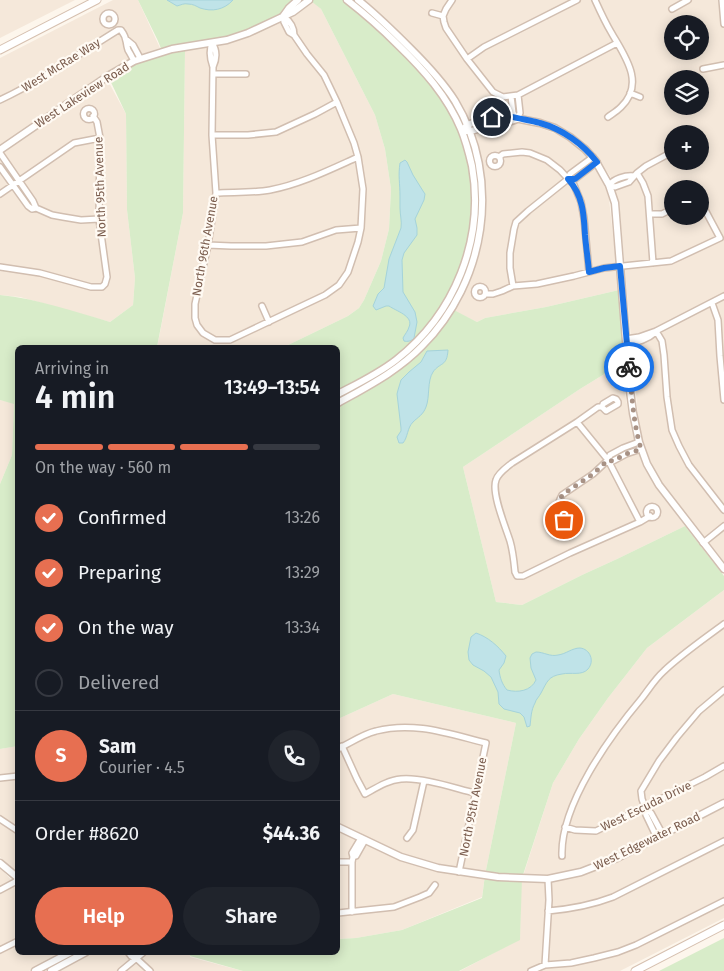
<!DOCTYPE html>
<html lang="en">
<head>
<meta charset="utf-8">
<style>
  :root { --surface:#171b24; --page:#20242c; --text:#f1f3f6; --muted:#9ea1a6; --line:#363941; --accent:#e76f51 }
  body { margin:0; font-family:"Fira Sans",sans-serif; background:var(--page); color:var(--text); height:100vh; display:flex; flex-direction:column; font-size:19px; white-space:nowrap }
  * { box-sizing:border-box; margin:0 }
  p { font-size:16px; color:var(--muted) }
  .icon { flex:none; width:28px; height:28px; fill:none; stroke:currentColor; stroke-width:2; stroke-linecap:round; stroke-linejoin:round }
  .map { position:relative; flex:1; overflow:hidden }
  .side { position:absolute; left:15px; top:345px; width:325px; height:610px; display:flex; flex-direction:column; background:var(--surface); border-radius:8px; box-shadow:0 2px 12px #0003 }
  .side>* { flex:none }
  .tools { position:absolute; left:664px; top:15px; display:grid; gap:10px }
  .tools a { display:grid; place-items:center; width:45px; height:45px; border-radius:50%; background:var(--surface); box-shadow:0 2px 12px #0003; font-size:25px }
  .pin { position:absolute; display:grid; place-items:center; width:42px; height:42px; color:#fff; margin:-21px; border:2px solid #fff; border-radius:50%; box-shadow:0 1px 5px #0007 }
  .courier { position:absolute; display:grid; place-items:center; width:50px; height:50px; margin:-25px; border:4px solid #1a73e8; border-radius:50%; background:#fff; color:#222; box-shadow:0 1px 6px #0007 }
  .headline em { font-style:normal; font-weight:600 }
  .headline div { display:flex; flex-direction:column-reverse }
  .headline { display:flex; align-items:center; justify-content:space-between; height:85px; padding:0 20px }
  h1 { font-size:32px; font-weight:600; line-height:38px }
  .bar { display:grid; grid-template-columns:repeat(4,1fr); gap:8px 5px; align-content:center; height:60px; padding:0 20px }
  .bar i { height:6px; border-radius:4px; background:var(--line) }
  .bar .current { background:var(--accent) }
  .bar p { grid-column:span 4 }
  .line { display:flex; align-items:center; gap:12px; padding:0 20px; border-top:1px solid var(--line) }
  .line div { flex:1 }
  .round { display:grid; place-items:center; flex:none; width:52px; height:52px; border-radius:26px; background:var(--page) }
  ol { padding:0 20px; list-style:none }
  li { display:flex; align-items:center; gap:15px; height:55px }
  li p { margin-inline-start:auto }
  li .icon { padding:5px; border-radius:50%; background:var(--accent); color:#fff; stroke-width:4 }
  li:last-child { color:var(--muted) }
  li i { width:28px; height:28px; border:2px solid var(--line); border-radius:50% }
  .action { display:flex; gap:10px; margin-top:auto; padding:10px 20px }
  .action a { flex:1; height:58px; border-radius:30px; background:var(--accent); color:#fff; font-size:20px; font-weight:600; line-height:58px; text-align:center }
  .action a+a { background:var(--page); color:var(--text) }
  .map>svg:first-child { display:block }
</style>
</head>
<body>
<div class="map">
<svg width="724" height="971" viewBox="0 0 724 971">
  <rect width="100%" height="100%" fill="#fdf6ec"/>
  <path fill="#f5e8da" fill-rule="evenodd" d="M0 0H75L0 38Z
    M113 0H138L160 48 142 54 124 62 103 74 0 146V58Z
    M311 0 321 9 375 115 385 149 391 189 389 229 381 261 364 300 359 308 348 316 284 347 157 348 183 213 185 49 267 29 301 9Z
    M363 0H724V562L667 490 655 471 645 448 639 428 619 203 610 176 600 162 585 143 567 130 546 120 526 116 505 115 468 121 398 33ZM672 24H700V51H672ZM672 79H700V106H672ZM672 134H700V161H672ZM672 189H700V216H672Z
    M108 81 126 114 127 210 135 278 133 305 110 322 20 297 0 295V155Z
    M520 123 535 126 559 135 573 144 585 155 598 171 605 187 609 199 619 290 546 307 485 318 477 322 454 311 461 301 468 284 477 262 483 240 485 210 484 179 481 162 474 136 475 132 478 131 501 125Z
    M624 362 625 393 632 432 643 466 655 486 685 526 617 559 582 575 522 605 496 602 463 467 580 389Z
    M0 400 14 403 12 455 0 484Z
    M724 590V918L620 971H460L520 939 521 885 524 873 553 783 579 739 608 698 647 648Z
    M393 694 516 723 485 875 482 897 402 930 356 938 338 939V719Z
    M17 746V874L0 857V749Z
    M0 868 17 886 18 952 56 953 53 959 29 971H0Z
    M92 952 191 953 190 957 243 971H57Z"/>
  <path fill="#d8ecc9" d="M138 0H351L373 17 419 61 453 104 466 129 474 163 477 201 475 237 469 259 460 287 448 307 477 322 485 318 546 307 619 290 624 362 580 389 463 467 496 602 522 605 582 575 617 559 685 526 724 576V590L647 648 608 698 579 739 553 783 522 878 520 940 459 971H243L190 956 191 952H338V939L356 938 402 930 482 898 485 875 516 723 393 694 338 719V348L284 347 348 316 359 308 364 300 381 261 389 229 391 189 385 149 375 115 321 9 311 1C292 16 270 29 247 37 227 44 205 46 185 50L183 213 157 347 18 348V746L0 749V484L12 455 14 404 0 400V295C38 299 73 311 110 322L133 305 135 278 127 210 126 114 108 76 162 51 158 41Z
    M724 938V971H659Z"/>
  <path fill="#bfe3e8" stroke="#a5d3da" d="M167 0H233C224 10 212 12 200 8 196 6 193 4 188 4 184 3 181 5 177 6Z
    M405 160 407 162 413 175 423 191 425 194 424 200 415 219 417 228V235L404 253 402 260 403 292 415 312 417 322 414 338C412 341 407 342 404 341L403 338C405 334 408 331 409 327 414 316 396 311 389 306H386L376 310 373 306 378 294 384 288 389 259 401 228C402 221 400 215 400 208 400 204 400 200 400 196 400 183 398 176 400 163Z
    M448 350C447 367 440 362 433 372 427 381 430 397 426 407 423 415 418 417 413 422 407 428 408 437 403 443H399L397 437 401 431V428L397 394 398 390 401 380 409 372 421 362 427 351Z
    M476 633C488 637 498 646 506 656L504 663 499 670C500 678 502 684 507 690 518 693 531 691 536 680L531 668 530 658 532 654 536 652C544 652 550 657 558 655 566 654 572 648 580 648 590 649 595 661 588 669 582 676 571 672 562 674 548 676 547 682 541 693 539 697 536 699 535 703 531 710 531 718 530 726L527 727 524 717 520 713 504 709 499 704 498 692 491 677 484 671 473 665 469 660 468 652 471 637Z"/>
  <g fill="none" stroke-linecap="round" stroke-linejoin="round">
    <g stroke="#d1beb0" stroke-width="8">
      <path id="minor" d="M452 0 446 9 443 16 444 22 446 28 467 59 493 92 503 97 518 95 617 43
        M595 0C600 11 605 22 611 32 624 55 646 83 621 107 617 111 612 114 608 117
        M722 0 724 24
        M672 9 688 0
        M432 13 443 16
        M103 19a6 6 0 1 1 12 0a6 6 0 1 1-12 0Z
        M283 16C290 21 294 27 294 35
        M127 40 133 45 140 58
        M212 43C209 51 210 59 213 67L212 135 216 193 208 245 195 304V318L197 325 203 333 215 340H230L325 295 339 285 348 272 358 242 361 228 363 189 358 157 354 143 337 102 324 75 307 54 294 35 289 32 284 22 283 16
        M212 43C217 50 217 58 213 67
        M467 59 484 47 577 0
        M703 69 724 65
        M213 74H246
        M630 93 640 97
        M511 96 513 113 517 119 520 113 518 95
        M0 100C42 80 79 54 118 30H121C128 39 125 41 128 50 130 53 132 57 134 61
        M83.5 114a5.5 5.5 0 1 1 11 0a5.5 5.5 0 1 1-11 0Z
        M212 135H248L276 132 315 114 337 102
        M0 153 33 201 36 208
        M489.5 161a5.5 5.5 0 1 1 11 0a5.5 5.5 0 1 1-11 0Z
        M499 157 503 154 522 152 530 153 547 160 560 170 574 185 581 202 584 218 589 272
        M0 167 28 206 32 209 36 208 52 215 63 217 81 220 99 219
        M637 173 643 183 648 196 653 263
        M568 179H575L597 162
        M609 185 615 187 629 182 637 173 646 166 672 152
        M609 185C614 179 625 175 634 176
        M216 193C233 192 253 193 270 190 301 184 329 170 358 157
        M0 194 74 143 100 138
        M650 214H662L672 209
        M208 245 231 246H266L302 242 336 230 361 228
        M0 267 40 273 91 287H102L105 284 107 277 99 219 100 138 97 122 93 116
        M513 286 510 268V253L514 229 516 222 528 211 568 179 570 174 593 157
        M474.5 292a5.5 5.5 0 1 1 11 0a5.5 5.5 0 1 1-11 0Z
        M486 294H493L502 291 513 286 537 284 574 276 604 268 671 261 720 238 704 208 700 203
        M712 303 718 320 720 356 724 400
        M262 306 269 322
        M656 331 662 341 664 355 667 397 672 430 679 446 689 465 724 510
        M626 339 639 337 656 331 724 296
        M627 344C638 342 647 340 656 332
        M602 407 603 404 613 398 616 399 618 402V404L606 411 602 407H598L577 422 512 463C507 467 498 473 496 480 491 493 506 528 510 541 513 551 514 562 515 572L517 576H523L570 553 640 522 650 516
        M577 422 608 460 640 522
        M608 460 613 461 626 454 641 449
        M646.5 512a5.5 5.5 0 1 1 11 0a5.5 5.5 0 1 1-11 0Z
        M553.5 517a5.5 5.5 0 1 1 11 0a5.5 5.5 0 1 1-11 0Z
        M559 512C557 505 559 501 562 495L593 474 608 460 610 455 623 448 639 442
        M703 543 724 526
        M342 746 357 779 365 794C376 788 388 780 401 779 422 777 454 788 475 793
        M338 749C350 743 363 734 376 731 414 721 449 734 486 743L459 872
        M0 778 18 776
        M645 807 651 813 663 835
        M0 819 18 831
        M565 827 575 830 596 831 705 777 724 766
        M407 838 413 830 424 781
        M657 838 646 815 645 807 642 799 641 791 659 761 677 737 699 711 724 690
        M562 856C560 805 610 736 642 698 649 689 655 679 664 671 682 654 704 639 724 624
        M353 857 352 853 361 838
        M338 862H352
        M0 890 15 882 18 879
        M548 911C571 909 592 905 613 897L724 841
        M352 912V862L353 857 356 856 365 840
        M338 913 394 907 420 897 429 893 435 885
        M0 950 18 941
        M128 952 131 956 137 959
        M134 952 137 959 150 971
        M545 965 549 900 548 879
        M121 971 144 952
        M531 971 545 965 571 963 594 958 618 952 636 945 724 901"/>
    </g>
    <g stroke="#d1beb0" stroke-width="9">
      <path id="tertiary" d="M284 15 289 8 298 0
        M462 131 467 125 485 119 505 116 540 123 555 128 570 137 585 149 595 160 609 185 615 203 630 391 633 413 639 442 647 464 659 485 724 569
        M466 131C473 132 479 128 485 126 496 124 507 123 517 119
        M0 150 108 76 134 61 172 49 227 40 248 33 293 12 309 0
        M338 394C357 384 378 374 396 360 455 314 485 239 472 166 469 153 466 141 461 129 447 96 424 70 398 45 382 29 365 14 347 0
        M338 403C368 386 398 371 422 346 486 282 502 179 455 101 443 82 427 65 411 49 394 32 377 15 358 0
        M338 827 401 857 438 868 498 877 548 879 581 872 617 858 724 803
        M0 863 18 878
        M35 971 71 952
        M51 971 86 952"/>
    </g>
    <g stroke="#d6c0b0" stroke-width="9">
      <path id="secondary" d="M0 50 97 0
        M635 971 724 925"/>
    </g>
    <use href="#minor" stroke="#fff" stroke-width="5"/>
    <use href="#tertiary" stroke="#fff" stroke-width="6"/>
    <use href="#secondary" stroke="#fff" stroke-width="7"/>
  </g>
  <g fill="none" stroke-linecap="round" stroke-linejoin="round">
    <path stroke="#a89285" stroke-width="5" stroke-dasharray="0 9" d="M564 520 563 515 558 512V507L562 495 593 474 608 460 613 461 626 454 641 449C633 422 632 395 629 367"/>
    <path stroke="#1a73e8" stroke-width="6" d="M492 117 505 116H509C519 119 530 120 540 123 562 129 583 144 597 162L575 179H568C583 195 584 215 585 235 586 247 588 260 589 272L604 268 620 266 629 367"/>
  </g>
  <g text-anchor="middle" stroke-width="4.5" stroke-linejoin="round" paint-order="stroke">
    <g font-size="12" fill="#7a5c4d" stroke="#fffaf3">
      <text transform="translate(61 65) rotate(-32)" y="4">West McRae Way</text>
      <text transform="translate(82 95) rotate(-33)" y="4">West Lakeview Road</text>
      <text transform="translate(100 187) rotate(-92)" y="4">North 95th Avenue</text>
      <text transform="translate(205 246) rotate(-80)" y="4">North 96th Avenue</text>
      <text transform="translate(646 806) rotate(-26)" y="4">West Escuda Drive</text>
      <text transform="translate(473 807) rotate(-79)" y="4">North 95th Avenue</text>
      <text transform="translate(647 841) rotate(-26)" y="4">West Edgewater Road</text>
    </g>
  </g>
</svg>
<div class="tools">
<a><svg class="icon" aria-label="locate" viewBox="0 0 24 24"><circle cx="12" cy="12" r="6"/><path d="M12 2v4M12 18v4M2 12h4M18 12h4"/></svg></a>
<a><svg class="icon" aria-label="layers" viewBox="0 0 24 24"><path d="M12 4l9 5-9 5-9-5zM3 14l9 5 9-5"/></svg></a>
<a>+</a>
<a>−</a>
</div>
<div class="pin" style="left:564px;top:520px;background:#ea580c"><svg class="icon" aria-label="bag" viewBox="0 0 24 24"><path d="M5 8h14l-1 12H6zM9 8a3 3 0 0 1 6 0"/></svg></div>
<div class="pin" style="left:492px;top:117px;background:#1f2937"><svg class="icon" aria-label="home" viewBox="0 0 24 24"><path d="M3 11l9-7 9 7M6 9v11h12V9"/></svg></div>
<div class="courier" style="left:629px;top:367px"><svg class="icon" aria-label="bike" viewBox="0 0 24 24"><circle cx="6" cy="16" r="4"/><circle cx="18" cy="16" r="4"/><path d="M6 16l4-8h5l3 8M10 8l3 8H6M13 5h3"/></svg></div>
<section class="side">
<div class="headline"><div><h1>4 min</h1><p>Arriving in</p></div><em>13:49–13:54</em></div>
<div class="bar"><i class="current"></i><i class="current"></i><i class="current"></i><i></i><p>On the way · 560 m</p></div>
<ol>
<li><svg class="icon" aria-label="check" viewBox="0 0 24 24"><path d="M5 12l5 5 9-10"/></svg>Confirmed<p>13:26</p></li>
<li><svg class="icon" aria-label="check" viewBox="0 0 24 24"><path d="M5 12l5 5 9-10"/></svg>Preparing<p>13:29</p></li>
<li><svg class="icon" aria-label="check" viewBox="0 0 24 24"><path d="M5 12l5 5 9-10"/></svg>On the way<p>13:34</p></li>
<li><i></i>Delivered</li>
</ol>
<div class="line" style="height:90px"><b class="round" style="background:var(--accent);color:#fff">S</b><div><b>Sam</b><p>Courier · 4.5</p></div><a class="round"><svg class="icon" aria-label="phone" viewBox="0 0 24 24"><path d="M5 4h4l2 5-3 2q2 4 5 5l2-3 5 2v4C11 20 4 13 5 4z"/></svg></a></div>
<div class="line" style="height:65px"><div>Order #8620</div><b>$44.36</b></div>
<div class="action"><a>Help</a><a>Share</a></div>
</section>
</div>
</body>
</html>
